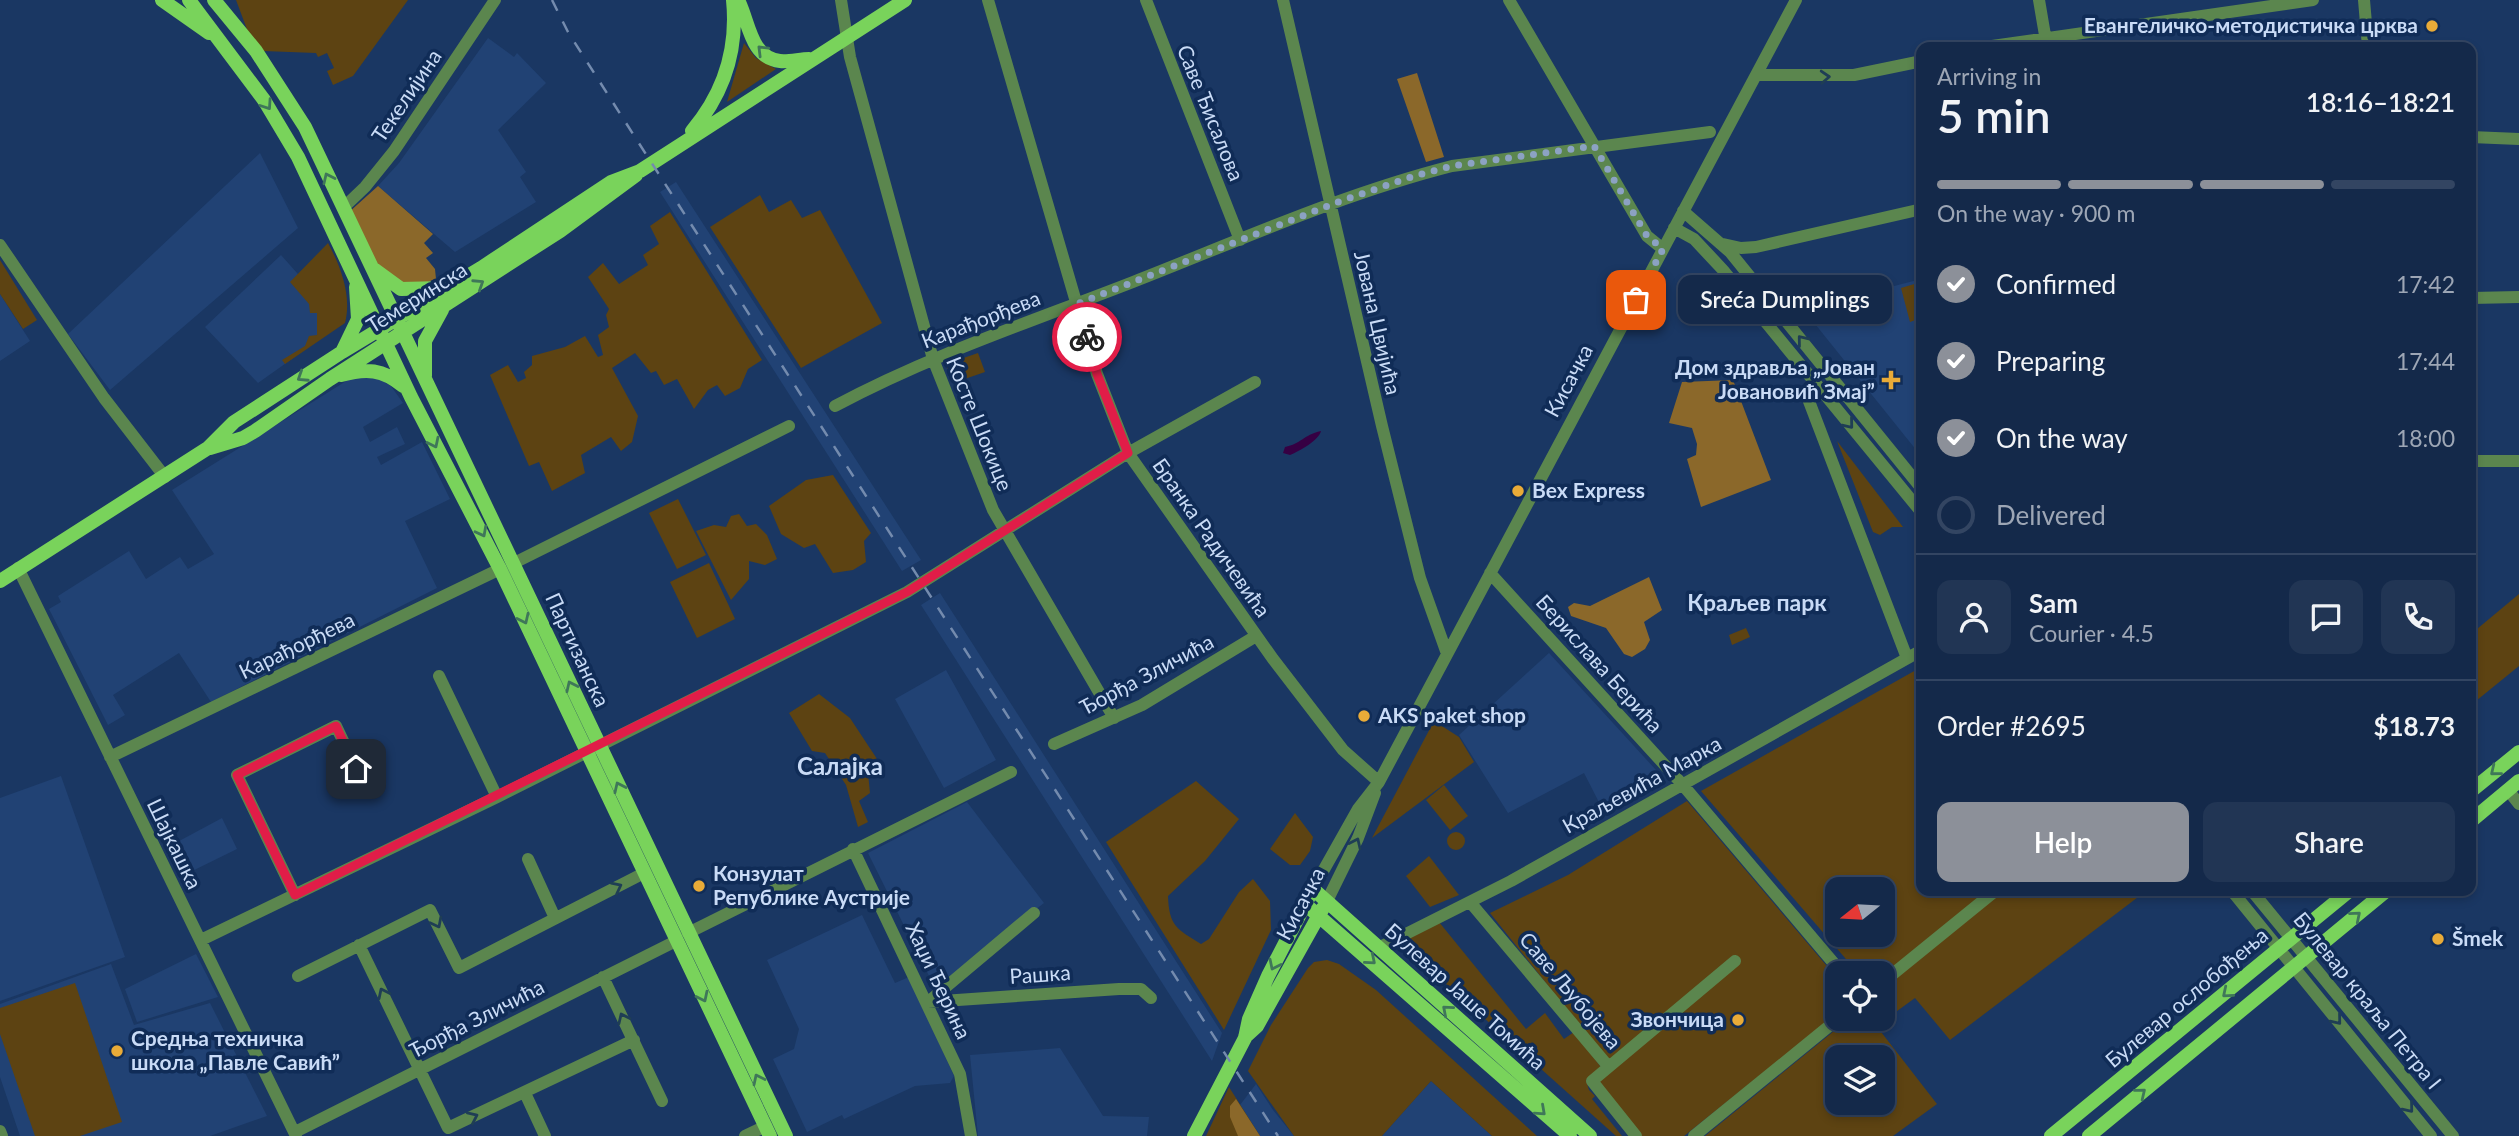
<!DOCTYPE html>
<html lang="en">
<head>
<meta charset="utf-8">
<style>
  :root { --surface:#14294a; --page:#213554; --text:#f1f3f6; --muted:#9da6b5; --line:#334562; --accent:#8c9099 }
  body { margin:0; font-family:Lato,sans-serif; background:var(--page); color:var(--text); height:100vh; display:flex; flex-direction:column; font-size:26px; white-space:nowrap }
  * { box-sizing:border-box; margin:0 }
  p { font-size:23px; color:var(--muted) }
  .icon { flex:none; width:38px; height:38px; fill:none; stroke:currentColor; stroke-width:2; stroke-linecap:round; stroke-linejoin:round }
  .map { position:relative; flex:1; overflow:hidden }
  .panel { position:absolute; left:1916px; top:42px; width:560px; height:854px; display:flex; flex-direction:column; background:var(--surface); border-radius:14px; box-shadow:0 4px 10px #0003,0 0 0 2px var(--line) }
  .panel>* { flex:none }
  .needle { width:46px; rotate:252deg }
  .tools { position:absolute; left:1825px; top:877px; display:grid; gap:14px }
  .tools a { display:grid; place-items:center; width:70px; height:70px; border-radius:14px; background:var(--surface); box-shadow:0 4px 10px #0003,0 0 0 2px var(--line); font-size:35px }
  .pin { position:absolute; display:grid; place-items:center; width:60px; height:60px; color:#fff; margin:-30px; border-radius:14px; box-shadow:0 4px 10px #0006 }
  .courier { position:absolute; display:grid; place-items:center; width:70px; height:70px; margin:-35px; border:5px solid #e11d48; border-radius:50%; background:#fff; color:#222; box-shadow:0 2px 9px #0007 }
  .bubble { position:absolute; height:49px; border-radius:14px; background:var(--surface); box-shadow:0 4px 10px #0003,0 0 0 2px var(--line); font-size:23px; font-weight:600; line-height:49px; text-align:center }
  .headline em { font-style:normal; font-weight:600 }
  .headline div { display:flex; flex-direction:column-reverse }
  .headline { display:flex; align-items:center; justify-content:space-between; height:119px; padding:0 21px }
  h1 { font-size:46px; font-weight:600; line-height:52px }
  .bar { display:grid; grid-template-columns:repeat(4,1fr); gap:10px 7px; align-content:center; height:84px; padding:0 21px }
  .bar i { height:9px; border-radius:5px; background:var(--line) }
  .bar .active { background:var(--accent) }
  .bar p { grid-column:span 4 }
  .line { display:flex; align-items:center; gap:18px; padding:0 21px; border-top:2px solid var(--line) }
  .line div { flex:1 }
  .round { display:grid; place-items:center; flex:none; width:74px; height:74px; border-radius:14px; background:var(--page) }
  ol { padding:0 21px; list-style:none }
  li { display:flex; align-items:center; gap:21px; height:77px }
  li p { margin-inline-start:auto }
  li .icon { padding:7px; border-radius:50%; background:var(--accent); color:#fff; stroke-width:4 }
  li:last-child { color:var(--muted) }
  li i { width:38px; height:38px; border:4px solid var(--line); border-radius:50% }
  .action { display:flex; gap:14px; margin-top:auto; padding:14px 21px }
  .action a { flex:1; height:80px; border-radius:14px; background:var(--accent); color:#fff; font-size:28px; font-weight:600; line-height:80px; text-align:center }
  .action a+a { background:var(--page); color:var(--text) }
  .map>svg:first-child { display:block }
</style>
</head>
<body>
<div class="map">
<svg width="2519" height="1136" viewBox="0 0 2519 1136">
  <rect width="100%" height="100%" fill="#1a3763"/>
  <path fill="#214274" d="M488 38 514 57 517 53 546 83 498 130 526 172 520 177 536 202 455 252 378 186 399 163Z
    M260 153 298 228 110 390 68 334Z
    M676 182 921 560 902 571 660 192Z
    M281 255 321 300 320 339 258 383 205 327Z
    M1921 279V456L1799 304 1876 281 1879 290Z
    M0 294 30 341 0 361Z
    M375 377 391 386 403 403 363 427 370 442 397 427 405 444 377 457 381 465 422 442 450 499 405 521 437 588 211 702 179 653 113 695 125 715 108 725 49 609 61 602 58 596 129 551 146 579 180 557 188 569 214 554 172 490 351 378Z
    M940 593 1222 1033 1212 1061 921 605Z
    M1549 653 1666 781 1604 812 1584 773 1508 813 1459 735Z
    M946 670 996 760 944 788 895 699Z
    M61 776 125 957 0 1001V798Z
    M967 802 1044 903 935 988 868 853Z
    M222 818 237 849 182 876 168 847Z
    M862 915 895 983 909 977 954 1076 950 1083 915 1086 844 1119 842 1115 807 1132 773 1059 794 1049 799 1029 767 960Z
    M196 954 218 997 137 1022 125 989Z
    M111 964 134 1025 210 1003 267 1116 210 1136H20L0 1077V1004Z
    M1060 1048 1103 1116 1149 1117 1147 1136H978L970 1055Z
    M1431 1081 1492 1136H1382Z
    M1256 1084 1273 1110 1294 1136H1260L1240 1105Z"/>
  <path fill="#5d4312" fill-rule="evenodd" d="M236 0H408L353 76 333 85 327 71 334 68 327 53 318 57 316 53 263 51 248 32Z
    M744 43 756 58 776 69 727 102Z
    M760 195 769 212 791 200 802 218 820 210 882 323 801 368 710 227Z
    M670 212 762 360 748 369 740 388 725 396 717 385 708 390 694 409 677 379 664 385 656 371 651 373 635 353 612 368 638 416 632 442 621 451 611 437 581 455 585 473 552 491 539 462 529 466 490 375 508 365 518 382 526 378 524 372 532 365V356L565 347 585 336 598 357 603 355 598 335 609 327 606 315 609 309 588 277 603 263 619 284 648 265 643 255 659 244 650 226Z
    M328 243C341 267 352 296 345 323L285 364 282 360 305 346 309 336 317 335V313H310L309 304 290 282Z
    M0 260 37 320 23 329 0 294Z
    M1921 282V318L1910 322 1901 288Z
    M978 353 985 372 953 383 946 364Z
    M1837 441 1903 527H1892L1880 535 1873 532Z
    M833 475 871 533 864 541 866 562 853 570 833 573 815 544 804 548 781 534 769 506 806 480Z
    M678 499 706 555 677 569 649 513Z
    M739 514 747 526 756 524 767 535 777 559 765 565 749 561V579L731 600 696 531 714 525 726 527 731 516Z
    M709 563 735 619 697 638 670 582Z
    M2519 594V666L2471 705V634Z
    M1746 628 1750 637 1732 645 1729 635Z
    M1916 670 1922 677V891H2146L1950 1040 1915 998 1893 1014 1883 1002V973H1858L1701 791ZM1838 889H1883V934H1838Z
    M819 694 850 718 879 762 868 773 870 793 859 801 868 822 858 827 846 785 825 753 812 751 789 713Z
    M1434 721 1459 737 1474 762 1372 838Z
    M1196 781 1239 819 1205 861 1168 896C1169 926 1177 929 1201 944L1209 939 1239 892 1253 879 1270 901 1271 930 1224 1030 1106 842Z
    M1444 785 1468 816 1450 830 1426 800Z
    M1687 801 1837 978V1014L1684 1136H1641L1598 1081 1613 1067 1490 913 1568 875Z
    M1295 813 1313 837 1310 851 1300 865H1290L1270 849Z
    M1447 841a9 9 0 1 1 18 0a9 9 0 1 1-18 0Z
    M1429 856 1459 895 1430 907 1406 876Z
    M1439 922 1526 1029 1545 1013 1564 1039 1574 1032 1601 1067 1586 1080 1589 1090 1595 1096 1592 1099 1622 1136H1616L1398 941Z
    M1327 960 1339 964 1376 990 1537 1136H1492L1431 1081 1382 1136H1294L1248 1071 1271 1025 1308 968 1314 962Z
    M75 983 122 1122 80 1136H35L0 1034V1008Z
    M1850 1018 1871 1019 1937 1104 1893 1136H1705ZM1838 1057H1883V1102H1838Z
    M1229 1087 1260 1136H1206Z"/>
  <path fill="#8b682a" d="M1417 73 1444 157 1426 162 1397 79Z
    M378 186 433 234 424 243 433 253 426 258 435 269 436 279C426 282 415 289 404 286 377 281 360 235 348 213Z
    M1733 380 1771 480 1701 507 1687 459 1696 455 1697 444 1692 428 1669 423 1682 382Z
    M1649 577 1662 610 1644 622 1650 640 1645 649 1632 657 1624 654 1606 628 1571 616 1568 607 1574 603 1590 606Z
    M1236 1099 1260 1136H1238L1230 1117V1106Z"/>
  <path fill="#360043" d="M1321 431C1319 440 1300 451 1290 455L1283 453 1285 447C1301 444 1303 435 1321 431Z"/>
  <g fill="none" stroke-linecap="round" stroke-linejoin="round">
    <path stroke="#5b864e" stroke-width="12" d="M841 0 850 57 933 359 993 510 1114 718
      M988 0 1097 374 1128 453 1273 659 1343 750 1379 782
      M1146 0 1240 240
      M1283 0 1382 426 1420 578 1446 651
      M1509 0 1647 236 1663 249
      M2039 0 2047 47
      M2364 0 2368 47
      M1985 47 2313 0
      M1757 75H1854L1922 61
      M2471 137 2519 139
      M343 208 365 187 394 151 495 0
      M1683 211 1730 252 1922 489
      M1674 228 1694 239 1723 270 1922 513
      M1723 244 1741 248 1756 247 1922 209
      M0 245 104 398 165 477
      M2471 298 2519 297
      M1807 396 1907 658
      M835 406C930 355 1033 321 1133 282 1238 241 1342 194 1452 166L1710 132
      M2471 461H2519
      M514 563 789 426
      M18 568 296 1136
      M1490 573 1682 784 1842 973
      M439 676 497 797
      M1054 744 1142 705 1256 636
      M110 757 500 569
      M2508 790 2519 804
      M853 849 960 1074 971 1136
      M528 859 555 918
      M1313 889 1358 809 1379 782 1796 0
      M2232 891 2431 1136
      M2252 891 2453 1136
      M295 895 237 775 336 726 367 791
      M1327 901 1358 838 1375 793
      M1470 902 1608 1066
      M688 933 1011 772
      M201 940 497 797 907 592 1128 453 1255 382
      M359 945 448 1128 634 1040
      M1378 948 1511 881 1922 650
      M298 976 430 910 459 968 644 873
      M603 977 662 1101
      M1883 982 1995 891
      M928 1002 1119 989H1141L1151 998
      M928 1002 1034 913
      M525 1093 545 1136
      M0 1131 2 1136
      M295 1132 676 941
      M745 1136 766 1126
      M1636 1136 1592 1081 1735 961
      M1694 1136 1839 1018"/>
    <path stroke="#79d35b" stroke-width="14" d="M162 0 209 33
      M189 0 264 100 298 157 411 397 500 569 770 1136
      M214 0 256 51 305 127 786 1136
      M738 0C749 21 750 58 780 61 789 62 800 59 809 59
      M692 131C724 93 738 49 733 0
      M375 270 401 289 442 288
      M343 350 358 319 356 287
      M341 375C366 368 383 369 403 386
      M425 376V341L442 310
      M210 448 243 438 255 431 330 379 560 231 636 175
      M0 581 208 448 234 422 342 352 481 268 611 182 640 171 905 0
      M2471 791 2519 752
      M2471 821 2519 781
      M1305 904 1570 1136
      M1245 1037 1257 1026 1323 908
      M1194 1136 1245 1038 1249 1019 1268 976 1313 889 1590 1136
      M2051 1136 2349 891
      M2089 1136 2386 891"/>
    <path stroke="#748bae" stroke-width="2.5" stroke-dasharray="12 12" stroke-linecap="butt" d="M552 0 568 32 633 134 1278 1136"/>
  </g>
  <defs><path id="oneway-chevron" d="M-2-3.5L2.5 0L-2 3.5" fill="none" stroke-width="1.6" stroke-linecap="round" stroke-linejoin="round" transform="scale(1.75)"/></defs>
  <g stroke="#3f7759">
    <use href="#oneway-chevron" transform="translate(762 50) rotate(-135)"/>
    <use href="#oneway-chevron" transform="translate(267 105) rotate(56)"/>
    <use href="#oneway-chevron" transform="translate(328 178) rotate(-115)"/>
    <use href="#oneway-chevron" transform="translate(479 284) rotate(-33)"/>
    <use href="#oneway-chevron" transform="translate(302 377) rotate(147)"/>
    <use href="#oneway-chevron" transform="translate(434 443) rotate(64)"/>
    <use href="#oneway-chevron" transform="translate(482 532) rotate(62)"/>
    <use href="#oneway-chevron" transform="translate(524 619) rotate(65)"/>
    <use href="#oneway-chevron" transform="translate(571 686) rotate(-115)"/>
    <use href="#oneway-chevron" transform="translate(2495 771) rotate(141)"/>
    <use href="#oneway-chevron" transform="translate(619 787) rotate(-115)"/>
    <use href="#oneway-chevron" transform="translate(2356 916) rotate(-40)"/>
    <use href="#oneway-chevron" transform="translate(1371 960) rotate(40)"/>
    <use href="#oneway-chevron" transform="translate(1274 965) rotate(116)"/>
    <use href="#oneway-chevron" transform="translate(2227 993) rotate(140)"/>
    <use href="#oneway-chevron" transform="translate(703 997) rotate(64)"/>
    <use href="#oneway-chevron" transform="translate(1447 1010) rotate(-139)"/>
    <use href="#oneway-chevron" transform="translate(758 1079) rotate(-116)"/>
    <use href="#oneway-chevron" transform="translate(2141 1093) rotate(-39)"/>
    <use href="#oneway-chevron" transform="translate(1541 1111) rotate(42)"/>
  </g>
  <g stroke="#1f3e55">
    <use href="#oneway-chevron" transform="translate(1825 77) rotate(-3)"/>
    <use href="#oneway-chevron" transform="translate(1802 340) rotate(-129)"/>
    <use href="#oneway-chevron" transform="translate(1849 424) rotate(51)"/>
    <use href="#oneway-chevron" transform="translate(1356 843) rotate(-65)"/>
    <use href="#oneway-chevron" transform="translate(617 887) rotate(-27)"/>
    <use href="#oneway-chevron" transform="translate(437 923) rotate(63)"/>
    <use href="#oneway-chevron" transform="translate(383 993) rotate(-116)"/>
    <use href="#oneway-chevron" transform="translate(623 1018) rotate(-115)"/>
    <use href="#oneway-chevron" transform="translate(2337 1020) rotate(51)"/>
    <use href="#oneway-chevron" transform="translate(2409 1108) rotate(51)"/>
    <use href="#oneway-chevron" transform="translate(473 1117) rotate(-25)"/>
  </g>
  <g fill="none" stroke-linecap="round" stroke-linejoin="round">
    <path stroke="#8ca2c3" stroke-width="7" stroke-dasharray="0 12.6" d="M1087 337 1077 304 1338 202 1414 176 1452 166 1594 146 1647 236 1663 249 1636 300"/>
    <path stroke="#e11d48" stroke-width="9" d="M356 769 336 726 237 775 295 895 907 592 1128 453 1097 374 1087 337"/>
  </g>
  <g fill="#e9ab38" stroke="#102c57" stroke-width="2.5">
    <circle cx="2432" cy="26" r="7"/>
    <path d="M1887.5 369.5h7v7h7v7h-7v7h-7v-7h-7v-7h7z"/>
    <circle cx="1518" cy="491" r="7"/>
    <circle cx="1364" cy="716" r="7"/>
    <circle cx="699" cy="886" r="7"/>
    <circle cx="2438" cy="939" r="7"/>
    <circle cx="1738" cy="1020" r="7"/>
    <circle cx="117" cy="1051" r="7"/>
  </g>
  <g text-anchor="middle" stroke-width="7" stroke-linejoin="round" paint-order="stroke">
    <g font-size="21" font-weight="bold" fill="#c9dbf6" stroke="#102c57" text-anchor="start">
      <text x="2418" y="33" text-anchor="end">Евангеличко-методистичка црква</text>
      <text x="1875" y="375" text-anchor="end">Дом здравља „Јован<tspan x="1875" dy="24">Јовановић Змај”</tspan></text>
      <text x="1532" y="498">Bex Express</text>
      <text x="1378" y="723">AKS paket shop</text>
      <text x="713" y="881">Конзулат<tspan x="713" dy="24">Републике Аустрије</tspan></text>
      <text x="2452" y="946">Šmek</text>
      <text x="1724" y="1027" text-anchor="end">Звончица</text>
      <text x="131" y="1046">Средња техничка<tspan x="131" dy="24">школа „Павле Савић”</tspan></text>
    </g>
    <g font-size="21" fill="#c9dbf6" stroke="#102c57">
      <text transform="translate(407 96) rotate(-56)" y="7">Текелијина</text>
      <text transform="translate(1210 113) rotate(68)" y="7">Саве Ђисалова</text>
      <text transform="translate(417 298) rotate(-32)" y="7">Темеринска</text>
      <text transform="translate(981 320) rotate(-21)" y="7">Карађорђева</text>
      <text transform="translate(1377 323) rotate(77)" y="7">Јована Цвијића</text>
      <text transform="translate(1569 381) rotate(-62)" y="7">Кисачка</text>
      <text transform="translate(979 424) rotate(68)" y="7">Косте Шокице</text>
      <text transform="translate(1211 538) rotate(55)" y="7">Бранка Радичевића</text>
      <text transform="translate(297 646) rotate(-26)" y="7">Карађорђева</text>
      <text transform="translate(577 650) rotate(65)" y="7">Партизанска</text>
      <text transform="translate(1599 664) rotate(48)" y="7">Берислава Берића</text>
      <text transform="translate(1147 675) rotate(-28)" y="7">Ђорђа Зличића</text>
      <text transform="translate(1642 785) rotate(-29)" y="7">Краљевића Марка</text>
      <text transform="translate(174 844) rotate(64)" y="7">Шајкашка</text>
      <text transform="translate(1301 904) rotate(-62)" y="7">Кисачка</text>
      <text transform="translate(1040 975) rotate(-4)" y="7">Рашка</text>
      <text transform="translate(938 981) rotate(65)" y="7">Хаџи Ђерина</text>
      <text transform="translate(1570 991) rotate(50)" y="7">Саве Љубојева</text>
      <text transform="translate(1465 997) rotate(42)" y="7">Булевар Јаше Томића</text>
      <text transform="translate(2187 998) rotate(-40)" y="7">Булевар ослобођења</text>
      <text transform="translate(2367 1001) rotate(51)" y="7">Булевар краља Петра I</text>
      <text transform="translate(477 1019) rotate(-27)" y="7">Ђорђа Зличића</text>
    </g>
    <g font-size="23" font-weight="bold" fill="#c9dbf6" stroke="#102c57">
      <text x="1757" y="611">Краљев парк</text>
    </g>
    <g font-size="24" font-weight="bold" fill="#c9dbf6" stroke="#102c57">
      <text x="840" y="775">Салајка</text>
    </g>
  </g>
</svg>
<div class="tools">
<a><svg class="needle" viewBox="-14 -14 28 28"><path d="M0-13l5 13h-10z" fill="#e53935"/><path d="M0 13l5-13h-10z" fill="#9da6b5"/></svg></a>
<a><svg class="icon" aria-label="locate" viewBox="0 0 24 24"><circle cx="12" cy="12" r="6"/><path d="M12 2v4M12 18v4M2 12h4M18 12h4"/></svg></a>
<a><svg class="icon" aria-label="layers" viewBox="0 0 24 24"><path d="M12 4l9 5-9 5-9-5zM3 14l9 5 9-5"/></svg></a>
</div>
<div class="pin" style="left:1636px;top:300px;background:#ea580c"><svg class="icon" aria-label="bag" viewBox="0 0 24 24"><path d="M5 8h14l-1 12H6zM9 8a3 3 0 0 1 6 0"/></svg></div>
<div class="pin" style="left:356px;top:769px;background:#1f2937"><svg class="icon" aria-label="home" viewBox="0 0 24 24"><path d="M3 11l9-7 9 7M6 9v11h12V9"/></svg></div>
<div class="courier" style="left:1087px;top:337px"><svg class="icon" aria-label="bike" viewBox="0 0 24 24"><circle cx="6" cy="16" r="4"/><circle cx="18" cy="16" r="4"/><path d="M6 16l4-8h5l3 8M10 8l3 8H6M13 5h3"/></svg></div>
<div class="bubble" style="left:1678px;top:275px;width:214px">Sreća Dumplings</div>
<section class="panel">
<div class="headline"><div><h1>5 min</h1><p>Arriving in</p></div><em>18:16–18:21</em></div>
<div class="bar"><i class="active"></i><i class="active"></i><i class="active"></i><i></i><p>On the way · 900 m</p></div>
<ol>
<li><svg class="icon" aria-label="check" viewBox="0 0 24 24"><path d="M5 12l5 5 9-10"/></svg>Confirmed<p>17:42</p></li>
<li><svg class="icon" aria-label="check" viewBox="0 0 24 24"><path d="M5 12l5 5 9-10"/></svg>Preparing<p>17:44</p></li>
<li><svg class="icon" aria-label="check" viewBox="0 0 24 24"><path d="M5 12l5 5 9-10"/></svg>On the way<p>18:00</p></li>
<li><i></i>Delivered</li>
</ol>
<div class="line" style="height:126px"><a class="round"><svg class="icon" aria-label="person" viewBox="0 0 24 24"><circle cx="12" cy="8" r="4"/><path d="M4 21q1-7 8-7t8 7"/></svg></a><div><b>Sam</b><p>Courier · 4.5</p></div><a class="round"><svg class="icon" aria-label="chat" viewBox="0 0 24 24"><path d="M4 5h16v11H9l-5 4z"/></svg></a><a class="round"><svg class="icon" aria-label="phone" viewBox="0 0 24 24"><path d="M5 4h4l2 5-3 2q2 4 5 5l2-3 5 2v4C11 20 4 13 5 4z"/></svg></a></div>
<div class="line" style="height:91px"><div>Order #2695</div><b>$18.73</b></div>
<div class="action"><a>Help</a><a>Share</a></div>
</section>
</div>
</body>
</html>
